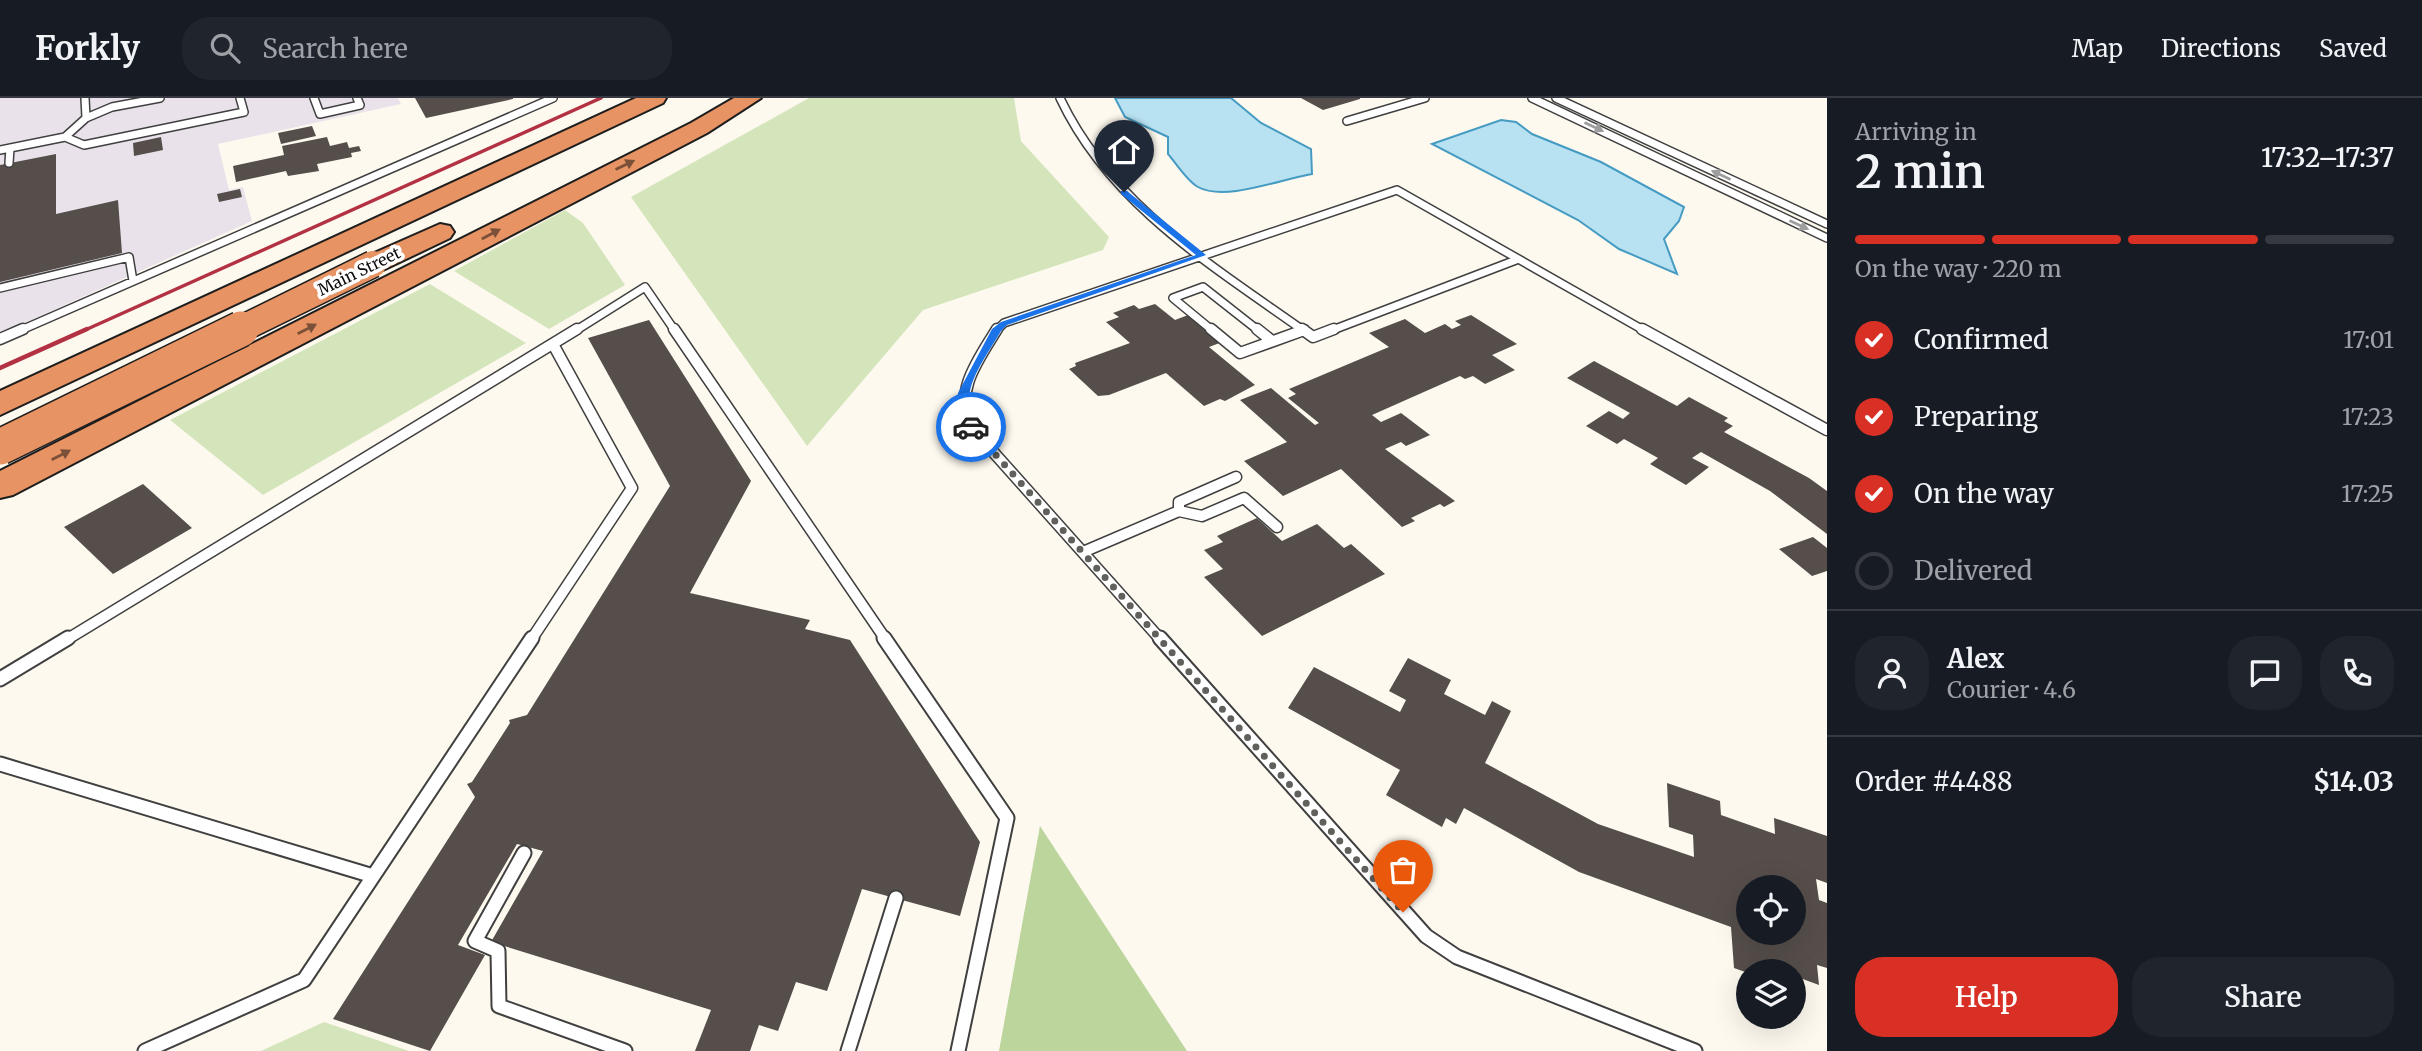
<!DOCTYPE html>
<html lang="en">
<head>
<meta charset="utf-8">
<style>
  :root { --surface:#171b24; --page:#20242c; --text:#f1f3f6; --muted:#9ea1a6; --line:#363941; --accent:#d93025 }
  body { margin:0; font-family:Merriweather,serif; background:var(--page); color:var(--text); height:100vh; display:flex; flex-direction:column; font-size:26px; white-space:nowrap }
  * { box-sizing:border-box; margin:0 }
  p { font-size:23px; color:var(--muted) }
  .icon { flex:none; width:38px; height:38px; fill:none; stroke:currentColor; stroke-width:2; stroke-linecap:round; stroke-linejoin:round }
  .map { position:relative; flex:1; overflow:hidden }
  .sheet { display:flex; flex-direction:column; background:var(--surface); width:595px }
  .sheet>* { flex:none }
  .fabs { position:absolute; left:1736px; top:777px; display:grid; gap:14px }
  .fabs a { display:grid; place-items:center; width:70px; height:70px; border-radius:50%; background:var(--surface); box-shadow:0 7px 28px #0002; font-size:35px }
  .pin { position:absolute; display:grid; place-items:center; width:60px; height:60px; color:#fff; margin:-72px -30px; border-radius:50% 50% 50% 0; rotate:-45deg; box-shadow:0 0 7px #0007 }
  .pin .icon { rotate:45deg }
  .courier { position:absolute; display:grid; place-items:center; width:70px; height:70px; margin:-35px; border:5px solid #1a73e8; border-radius:50%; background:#fff; color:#222; box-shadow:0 2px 9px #0007 }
  .head em { font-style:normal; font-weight:600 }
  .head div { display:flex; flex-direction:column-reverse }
  .head { display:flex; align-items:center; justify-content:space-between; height:119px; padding:0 28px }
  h1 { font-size:46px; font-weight:600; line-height:52px }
  .bar { display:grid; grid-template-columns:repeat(4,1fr); gap:10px 7px; align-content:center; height:84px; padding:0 28px }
  .bar i { height:9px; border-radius:5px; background:var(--line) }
  .bar .active { background:var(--accent) }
  .bar p { grid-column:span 4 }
  .line { display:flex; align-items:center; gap:18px; padding:0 28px; border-top:2px solid var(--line) }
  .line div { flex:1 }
  .round { display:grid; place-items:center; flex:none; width:74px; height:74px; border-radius:28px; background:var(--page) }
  ol { padding:0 28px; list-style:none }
  li { display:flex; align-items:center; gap:21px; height:77px }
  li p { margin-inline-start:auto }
  li .icon { padding:7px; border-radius:50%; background:var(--accent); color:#fff; stroke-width:4 }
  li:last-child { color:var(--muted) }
  li i { width:38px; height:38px; border:4px solid var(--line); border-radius:50% }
  .cta { display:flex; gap:14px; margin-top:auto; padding:14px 28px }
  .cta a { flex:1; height:80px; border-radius:28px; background:var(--accent); color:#fff; font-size:28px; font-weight:600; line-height:80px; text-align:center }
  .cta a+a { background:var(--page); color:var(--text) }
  header { display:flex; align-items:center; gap:42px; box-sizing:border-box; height:98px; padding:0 35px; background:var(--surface); border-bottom:2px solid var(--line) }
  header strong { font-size:33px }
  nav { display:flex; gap:38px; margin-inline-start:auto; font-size:24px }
  .search { width:490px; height:63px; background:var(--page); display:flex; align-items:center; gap:18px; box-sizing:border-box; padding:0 24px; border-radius:28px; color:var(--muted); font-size:26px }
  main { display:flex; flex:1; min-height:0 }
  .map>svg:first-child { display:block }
</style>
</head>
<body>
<header>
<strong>Forkly</strong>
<div class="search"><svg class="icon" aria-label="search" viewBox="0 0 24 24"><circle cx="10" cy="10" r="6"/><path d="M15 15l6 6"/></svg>Search here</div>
<nav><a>Map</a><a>Directions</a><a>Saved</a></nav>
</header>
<main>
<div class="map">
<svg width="1827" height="953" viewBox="0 0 1827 953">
  <rect width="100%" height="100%" fill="#fef9ef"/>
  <path fill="#eae2eb" d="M0 0H398L401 6 218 46 229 92 243 89 252 123 0 236Z"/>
  <path fill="#d5e5bb" d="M809 0H1014L1021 43 1109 139 1103 152 923 212 807 348 631 99Z
    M565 112 583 125 625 187 549 231 454 173Z
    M430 186 526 245 263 397 170 322Z
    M324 924 409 953H261Z"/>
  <path fill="#bbd59c" d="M1040 728 1187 953H999Z"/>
  <path fill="#b8e1f1" stroke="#459bc2" stroke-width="2" d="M1115 0H1231L1261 25 1311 51 1312 76C1281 81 1225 104 1198 89 1187 83 1176 65 1168 56V39L1125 19Z
    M1501 22 1516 24 1532 36 1601 64 1684 109 1679 123 1664 141 1677 176 1619 151 1578 122 1432 46Z"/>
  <path fill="#554e4b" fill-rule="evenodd" d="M415 0H513V1L426 20Z
    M1301 0H1360V1L1323 12Z
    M312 28 316 38 281 46 278 35Z
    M161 39 163 52 134 58 133 45Z
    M327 39 330 48 347 44 349 50 359 48 361 53 351 55 352 59 317 66 319 73 288 78 286 73 236 84 233 68 284 57 282 48Z
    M56 56V116L118 102 122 155 0 184V67Z
    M240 91 242 99 219 104 217 96Z
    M1155 206 1175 222 1196 214 1230 241 1209 249 1255 287 1225 303 1220 301 1204 308 1166 275 1109 297 1098 298 1069 271 1076 268 1075 265 1130 245 1106 224 1119 219 1113 215 1134 207 1139 211Z
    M1471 217 1517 246 1492 257 1515 272 1485 286 1473 278 1465 281 1460 278 1372 317 1381 324 1401 315 1430 337 1406 348 1401 344 1385 351 1455 403 1444 409 1440 406 1411 420 1415 423 1402 429 1341 371 1283 398 1244 363 1287 344 1240 302 1271 290 1315 327 1319 325 1288 300 1296 296 1289 291 1389 249 1369 235 1405 221 1425 235 1445 226 1452 231 1461 227 1455 223Z
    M649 222 751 383 690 495 810 522 805 531 850 542 980 744 960 818 862 791 827 893 796 884 778 933 759 927 750 953H695L711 912 491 844 543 753 517 746 458 847 485 857 430 953 333 921 475 699 467 686 472 684 510 625 509 622 527 617 670 388 588 240Z
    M1594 263 1677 308 1689 299 1728 320 1724 323 1733 328 1724 334 1809 380 1827 393V436L1770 393 1701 354 1692 360 1709 369 1686 387 1650 366 1658 360 1624 341 1617 346 1586 328 1609 313 1623 321 1630 315 1567 280Z
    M143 386 192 430 113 476 64 429Z
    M1257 420 1282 443 1317 426 1344 450 1351 446 1385 476 1262 538 1204 479 1223 471 1204 452 1223 444 1217 438Z
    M1813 439 1827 450V473L1812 478 1779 451Z
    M1408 560 1451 582 1444 596 1485 617 1492 603 1511 613 1485 665 1598 726 1694 759 1693 737 1669 729 1667 685 1720 703 1721 717 1775 736 1774 720 1827 738V785L1816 781 1819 802 1827 805V870L1817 867 1819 887 1800 880 1802 895 1794 892V873L1748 875 1734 870 1731 829 1579 774 1464 710 1456 726 1446 720 1442 729 1386 697 1400 672 1288 610 1314 569 1400 614 1406 602 1389 593ZM1748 789H1794V835H1748Z"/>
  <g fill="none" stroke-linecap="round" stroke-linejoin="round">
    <g stroke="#404040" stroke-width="10">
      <path id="lane-far2" d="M85 0 86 20 65 39 84 47 244 14 240 0
        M314 0 320 16 360 7 357 0
        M1060 0C1110 106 1211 167 1304 233
        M1532 0 1827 140
        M1556 0 1827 126
        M86 20 112 9 160 0
        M1347 23 1425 0
        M0 52 65 39
        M9 65 10 50
        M0 190 129 159 133 183
        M19 233 553 0
        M575 233 645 189 675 233
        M996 233 1004 225 1397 92 1645 233
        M1213 233 1173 200 1203 189 1259 233
        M1330 233 1516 162"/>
    </g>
    <g stroke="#404040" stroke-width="13">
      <path id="lane-far1" d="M674 231 886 542
        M997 231C979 261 954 292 970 328L1161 542
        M1211 231 1240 255 1304 232
        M1257 231 1272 243
        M1302 231 1313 239 1334 231
        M1642 231 1827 332
        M0 241 23 231
        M1179 413V404L1236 379
        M1083 454 1179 413 1202 418 1244 400 1277 429
        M66 542 577 231
        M531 542 632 390 554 248"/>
    </g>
    <g stroke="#404040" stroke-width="17">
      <path id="lane" d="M884 540 1007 720 958 953
        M1160 540 1426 838 1457 859 1695 953
        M0 581 68 540
        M0 666 373 778
        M524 755 475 843 498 853 499 908 625 953
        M145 953 304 882 532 540
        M848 953 896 800"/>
    </g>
    <g stroke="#1e1e1e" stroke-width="4">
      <path id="highway" d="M636 0H666L663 5 0 317V293Z
        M734 0H761L707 35 13 397 0 400V373L691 25Z
        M440 126 450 128 454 134 450 140 383 172 373 174 363 172 359 166 363 160Z"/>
    </g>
    <use href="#lane-far2" stroke="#fff" stroke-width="7"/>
    <use href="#lane-far1" stroke="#fff" stroke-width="10"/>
    <use href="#lane" stroke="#fff" stroke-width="13"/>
    <use href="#highway" fill="#e89363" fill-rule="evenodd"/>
    <path stroke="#b23143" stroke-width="3.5" d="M83 233 601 0"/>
    <path stroke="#b23143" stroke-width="4.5" d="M0 270 87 231"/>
    <g stroke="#1e1e1e" stroke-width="29" stroke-linecap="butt">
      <path id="highway-bridge-far1" d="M237 233 373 166"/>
    </g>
    <g stroke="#1e1e1e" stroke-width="38" stroke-linecap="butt">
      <path id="highway-bridge" d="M0 349 241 231"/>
    </g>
    <use href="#highway-bridge-far1" stroke="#e89363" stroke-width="26"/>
    <use href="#highway-bridge" stroke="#e89363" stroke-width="35"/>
  </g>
  <defs><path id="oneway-solid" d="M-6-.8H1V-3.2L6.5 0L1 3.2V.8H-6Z" transform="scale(1.75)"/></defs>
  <g fill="#9e9e9e">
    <use href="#oneway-solid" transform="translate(1594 29) rotate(25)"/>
    <use href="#oneway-solid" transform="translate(1721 77) rotate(-155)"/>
    <use href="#oneway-solid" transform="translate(1799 127) rotate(25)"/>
  </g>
  <g fill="#7a5038">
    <use href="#oneway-solid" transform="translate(625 67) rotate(-26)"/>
    <use href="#oneway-solid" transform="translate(491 136) rotate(-28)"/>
    <use href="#oneway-solid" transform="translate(307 231) rotate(-27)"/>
    <use href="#oneway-solid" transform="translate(61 357) rotate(-27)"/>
  </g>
  <path fill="#1a73e8" d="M1121 93H1127L1206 157 1007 227 1001 233C984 263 955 296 976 329L967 331 957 316 958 295 992 231 1001 224 1196 157 1121 96Z"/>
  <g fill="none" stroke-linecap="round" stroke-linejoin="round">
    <path stroke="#61605c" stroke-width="7" stroke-dasharray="0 12.6" d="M971 329 1403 814"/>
  </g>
  <g text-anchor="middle" stroke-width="7" stroke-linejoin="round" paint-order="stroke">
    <g font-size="16" fill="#0d0d0d" stroke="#fff">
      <text transform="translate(359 173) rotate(-26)" y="6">Main Street</text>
    </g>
  </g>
</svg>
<div class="fabs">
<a><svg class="icon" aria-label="locate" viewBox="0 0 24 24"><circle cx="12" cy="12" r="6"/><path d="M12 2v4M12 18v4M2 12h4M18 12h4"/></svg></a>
<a><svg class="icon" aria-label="layers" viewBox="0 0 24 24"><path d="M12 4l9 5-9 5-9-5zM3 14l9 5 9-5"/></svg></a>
</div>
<div class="pin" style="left:1403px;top:814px;background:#ea580c"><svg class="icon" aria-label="bag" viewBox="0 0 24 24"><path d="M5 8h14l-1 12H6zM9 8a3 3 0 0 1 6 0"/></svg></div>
<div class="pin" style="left:1124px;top:94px;background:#1f2937"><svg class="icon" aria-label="home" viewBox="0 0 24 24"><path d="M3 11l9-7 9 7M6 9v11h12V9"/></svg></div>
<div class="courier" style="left:971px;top:329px"><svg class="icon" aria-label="car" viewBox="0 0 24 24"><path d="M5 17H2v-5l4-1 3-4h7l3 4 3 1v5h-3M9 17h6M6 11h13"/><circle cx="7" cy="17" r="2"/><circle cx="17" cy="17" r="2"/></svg></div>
</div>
<section class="sheet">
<div class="head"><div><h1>2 min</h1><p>Arriving in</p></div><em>17:32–17:37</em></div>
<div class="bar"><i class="active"></i><i class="active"></i><i class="active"></i><i></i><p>On the way · 220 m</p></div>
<ol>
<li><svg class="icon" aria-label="check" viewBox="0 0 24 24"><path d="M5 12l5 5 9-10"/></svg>Confirmed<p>17:01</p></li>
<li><svg class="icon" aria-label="check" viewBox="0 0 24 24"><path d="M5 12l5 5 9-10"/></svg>Preparing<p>17:23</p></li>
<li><svg class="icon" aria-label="check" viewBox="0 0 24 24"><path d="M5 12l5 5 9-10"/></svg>On the way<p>17:25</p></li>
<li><i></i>Delivered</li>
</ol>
<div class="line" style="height:126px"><a class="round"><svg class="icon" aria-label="person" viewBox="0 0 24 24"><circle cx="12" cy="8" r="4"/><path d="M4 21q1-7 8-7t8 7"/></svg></a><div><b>Alex</b><p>Courier · 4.6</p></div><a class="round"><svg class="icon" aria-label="chat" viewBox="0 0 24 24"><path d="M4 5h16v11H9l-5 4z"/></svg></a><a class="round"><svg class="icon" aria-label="phone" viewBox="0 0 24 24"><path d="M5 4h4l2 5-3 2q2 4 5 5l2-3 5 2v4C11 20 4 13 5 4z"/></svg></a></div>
<div class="line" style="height:91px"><div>Order #4488</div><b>$14.03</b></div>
<div class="cta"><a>Help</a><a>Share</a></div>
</section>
</main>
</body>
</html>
